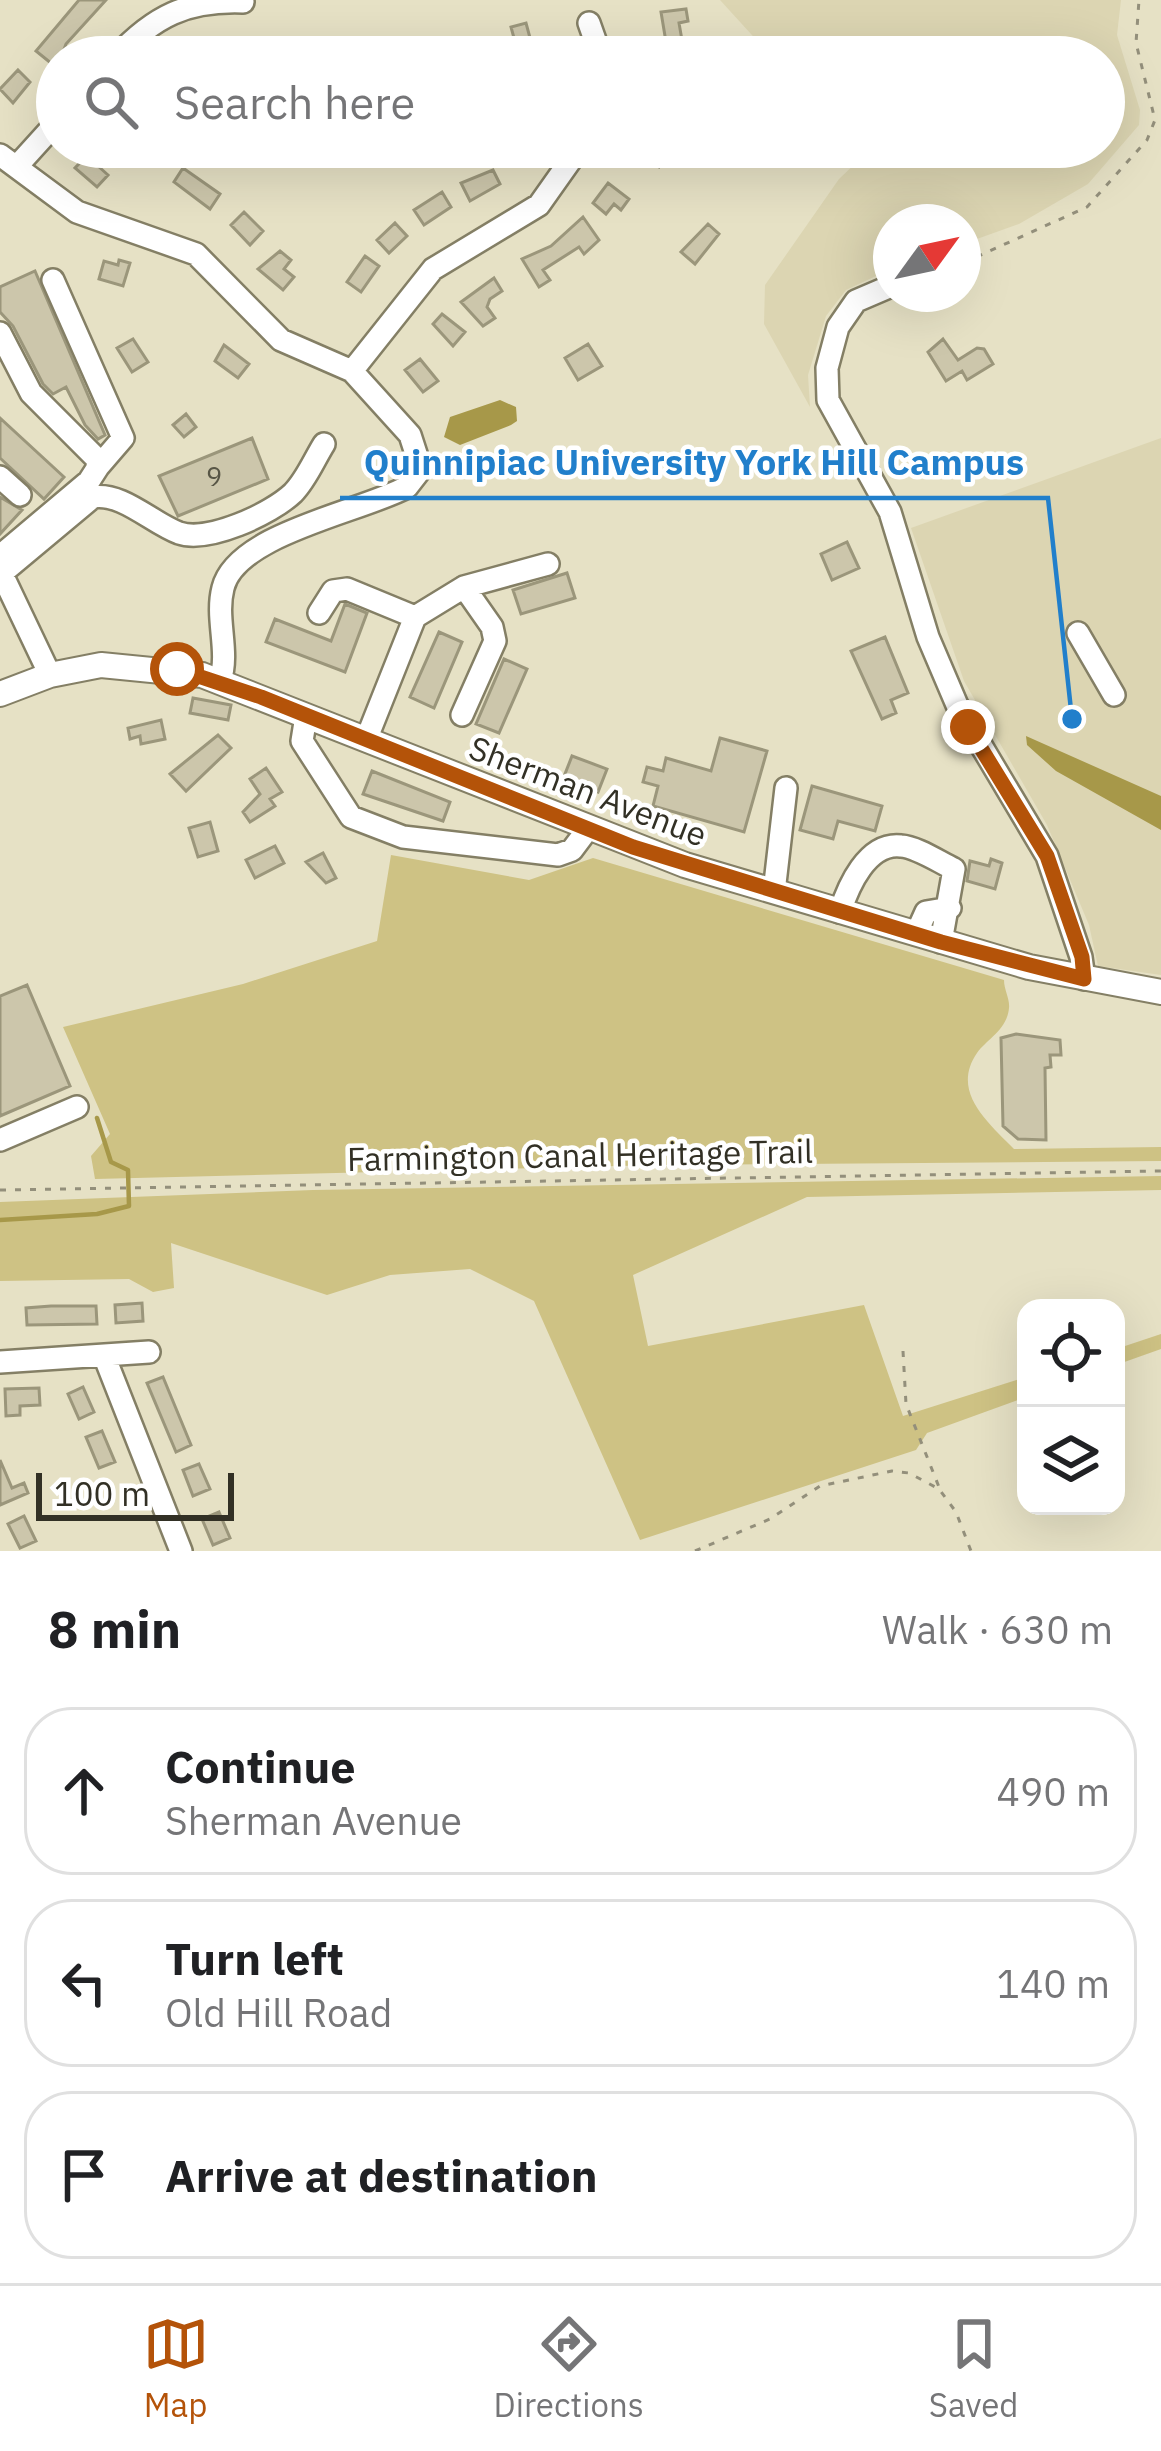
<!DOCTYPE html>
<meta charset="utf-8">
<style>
body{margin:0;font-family:"IBM Plex Sans",sans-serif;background:#f6f6f6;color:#202124}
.controls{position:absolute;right:36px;bottom:36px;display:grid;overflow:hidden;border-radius:24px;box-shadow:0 12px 48px #0002}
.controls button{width:108px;height:108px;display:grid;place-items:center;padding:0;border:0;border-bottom:3px solid #e0e0e0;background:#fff;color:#202124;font:60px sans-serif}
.compass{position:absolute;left:873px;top:204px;width:108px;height:108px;border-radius:50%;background:#fff;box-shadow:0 12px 48px #0002;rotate:57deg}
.scale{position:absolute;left:36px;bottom:30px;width:198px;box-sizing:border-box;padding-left:12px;border:6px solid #323025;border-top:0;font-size:33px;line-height:42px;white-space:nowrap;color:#323025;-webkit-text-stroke:9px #fff;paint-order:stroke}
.stop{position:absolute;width:36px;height:36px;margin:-27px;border:9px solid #b45309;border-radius:50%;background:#fff}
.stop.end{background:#b45309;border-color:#fff;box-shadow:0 3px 12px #0008}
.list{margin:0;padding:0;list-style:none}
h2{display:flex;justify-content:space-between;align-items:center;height:156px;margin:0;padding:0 48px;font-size:51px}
h2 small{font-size:39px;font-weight:400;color:#757577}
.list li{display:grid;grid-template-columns:78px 1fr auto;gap:36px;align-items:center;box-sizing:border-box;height:168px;margin:0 24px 24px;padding:0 24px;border:3px solid #e0e0e0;border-radius:48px}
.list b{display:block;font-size:45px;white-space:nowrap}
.list p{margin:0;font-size:39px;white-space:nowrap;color:#757577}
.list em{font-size:39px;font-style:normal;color:#757577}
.icon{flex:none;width:66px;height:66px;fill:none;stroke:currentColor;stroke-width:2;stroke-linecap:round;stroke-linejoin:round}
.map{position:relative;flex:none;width:1161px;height:1551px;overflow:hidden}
.search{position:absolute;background:#fff;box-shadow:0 12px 48px #0002;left:36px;right:36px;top:36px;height:132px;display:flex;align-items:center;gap:30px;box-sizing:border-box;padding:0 42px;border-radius:66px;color:#757577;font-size:45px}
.sheet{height:732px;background:#fff}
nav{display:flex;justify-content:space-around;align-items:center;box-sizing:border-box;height:168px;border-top:3px solid #e0e0e0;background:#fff;font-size:33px;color:#757577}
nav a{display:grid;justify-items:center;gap:6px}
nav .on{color:#b45309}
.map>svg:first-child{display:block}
</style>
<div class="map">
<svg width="1161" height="1551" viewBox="0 0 1161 1551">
<rect width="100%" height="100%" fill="#e6e1c5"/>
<!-- built -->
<path fill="#dcd5b2" d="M 720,0 L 1121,0 L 1117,35 L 1140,110 L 1139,125 L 1088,184 L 1019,224 L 963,244 L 963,222 L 891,222 L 891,269 L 846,290 L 826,316 L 808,375 L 810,407 L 764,324 L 765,285 L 839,179 L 862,157 L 854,147 L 1104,147 L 1104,57 L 772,57 Z
M 1161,438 L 1161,975 L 1098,966 L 1089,925 L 1047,825 L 964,681 L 911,528 Z"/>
<!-- green -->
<path fill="#cec284" d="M 391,855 L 529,880 L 593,858 L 1004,980 C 1004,990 1010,999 1009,1008 C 1007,1030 987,1039 977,1053 C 950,1092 989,1123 1014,1149 L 1161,1147 L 1161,1161 L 659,1165 L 95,1179 L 91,1156 L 110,1134 L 63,1027 L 243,984 L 377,941 Z
M 1161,1176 L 1161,1190 L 807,1197 L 633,1275 L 648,1346 L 864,1305 L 903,1416 L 1026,1377 L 1026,1397 L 927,1433 L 916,1450 L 640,1540 L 534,1301 L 470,1269 L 390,1275 L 327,1295 L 171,1243 L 174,1288 L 153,1292 L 129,1279 L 0,1281 L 0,1202 L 313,1190 Z
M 1161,1334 L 1161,1349 L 1116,1365 L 1116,1349 Z"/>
<!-- water -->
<path fill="#a79849" d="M 500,400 L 516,407 L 517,421 L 511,425 L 460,445 L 444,437 L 450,417 Z
M 1026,736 L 1161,796 L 1161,830 L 1056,771 L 1027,745 Z"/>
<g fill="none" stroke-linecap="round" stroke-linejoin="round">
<!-- stream -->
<path stroke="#a79849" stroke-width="4.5" d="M 0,1220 L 97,1214 L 129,1206 L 128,1170 L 111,1162 L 97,1118"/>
</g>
<!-- building -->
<path fill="#ccc6ab" stroke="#9b967b" stroke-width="3" d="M 79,0 L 106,0 L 66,44 L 57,68 L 36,51 Z
M 686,9 L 688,21 L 679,23 L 683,46 L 667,48 L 661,12 Z
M 526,23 L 533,49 L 518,53 L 511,27 Z
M 18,70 L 30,82 L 13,103 L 0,89 Z
M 95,147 L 106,157 L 98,166 L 108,175 L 97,187 L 75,168 Z
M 651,147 L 671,147 L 659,167 L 645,158 Z
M 183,168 L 220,194 L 210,209 L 174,182 Z
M 493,170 L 500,184 L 470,201 L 461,183 Z
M 608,183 L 629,199 L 621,210 L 614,204 L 606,214 L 593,203 Z
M 442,192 L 451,207 L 424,225 L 414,210 Z
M 244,212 L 263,231 L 250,245 L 231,225 Z
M 583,217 L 599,240 L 584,254 L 579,247 L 543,270 L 550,280 L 539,287 L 522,259 L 551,246 Z
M 395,223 L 407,236 L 389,253 L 377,240 Z
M 708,224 L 719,234 L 695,264 L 681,252 Z
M 280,251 L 291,260 L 284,269 L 294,277 L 283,290 L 258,269 Z
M 365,256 L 379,266 L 361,292 L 347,282 Z
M 119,260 L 130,263 L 123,286 L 99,279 L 104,261 L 118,265 Z
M 35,271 L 105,435 L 98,439 L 85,425 L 66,387 L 53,394 L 43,384 L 13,326 L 0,312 L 0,287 Z
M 494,278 L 502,291 L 490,299 L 487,307 L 495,318 L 483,326 L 461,302 Z
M 442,314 L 465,332 L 453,346 L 433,324 Z
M 133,339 L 148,362 L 132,372 L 117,348 Z
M 943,339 L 958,360 L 977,348 L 984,349 L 993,364 L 967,380 L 962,371 L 946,381 L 928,352 Z
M 588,344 L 602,366 L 578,380 L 565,358 Z
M 224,345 L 249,364 L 238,378 L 215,361 Z
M 420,359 L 438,381 L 423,392 L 405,370 Z
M 186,414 L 196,427 L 184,437 L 173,425 Z
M 0,418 L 64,477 L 44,499 L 0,458 Z
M 252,438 L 268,479 L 178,516 L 159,476 Z
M 0,497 L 22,510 L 0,534 Z
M 847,542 L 859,568 L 832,580 L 821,554 Z
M 567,573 L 575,598 L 521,614 L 513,590 Z
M 345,604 L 367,613 L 345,672 L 266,642 L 275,619 L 331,641 Z
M 439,632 L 462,642 L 434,708 L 410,697 Z
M 885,637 L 908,693 L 891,700 L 896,713 L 882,719 L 851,651 Z
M 504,659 L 527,669 L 499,733 L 476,724 Z
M 193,698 L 231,705 L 228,720 L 190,713 Z
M 161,720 L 165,739 L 141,744 L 140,736 L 130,739 L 128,728 Z
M 218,735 L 231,748 L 186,791 L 170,774 Z
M 720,738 L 767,751 L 744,832 L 653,806 L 658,786 L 643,782 L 647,767 L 663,771 L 666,758 L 711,771 Z
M 572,756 L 607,769 L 598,792 L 563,779 Z
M 266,768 L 282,792 L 270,799 L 275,806 L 250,822 L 243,812 L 260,794 L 250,779 Z
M 372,771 L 450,802 L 443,821 L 363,794 Z
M 812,786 L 882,806 L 875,831 L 838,821 L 833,839 L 800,830 Z
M 210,822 L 218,851 L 198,857 L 189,828 Z
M 275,846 L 284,863 L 255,878 L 246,860 Z
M 323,853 L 336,878 L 326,883 L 306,862 Z
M 991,859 L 1002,863 L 995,889 L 967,881 L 970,861 L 989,866 Z
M 27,985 L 70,1086 L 0,1116 L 0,996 Z
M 1016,1034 L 1060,1040 L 1061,1055 L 1050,1055 L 1051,1067 L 1045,1068 L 1046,1140 L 1018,1139 L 1003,1126 L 1001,1038 Z
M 142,1303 L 143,1321 L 116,1323 L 115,1305 Z
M 51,1306 L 96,1306 L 97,1324 L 27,1325 L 26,1308 Z
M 163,1377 L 191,1445 L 176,1452 L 147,1383 Z
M 83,1387 L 94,1412 L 79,1419 L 68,1394 Z
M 39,1388 L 40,1405 L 20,1406 L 20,1415 L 6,1416 L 5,1389 Z
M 102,1431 L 115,1462 L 99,1468 L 86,1437 Z
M 0,1460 L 12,1488 L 24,1483 L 28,1493 L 0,1505 Z
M 199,1464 L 210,1489 L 193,1496 L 183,1470 Z
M 219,1512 L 230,1538 L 213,1545 L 202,1519 Z
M 24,1516 L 36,1541 L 20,1548 L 8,1524 Z"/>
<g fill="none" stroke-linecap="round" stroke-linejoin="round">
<defs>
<path id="minor" d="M 589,23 L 601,57
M 116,57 C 154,16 187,0 243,2
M 0,155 L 77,212 L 196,254 L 281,340 L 352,371 L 410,435 L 421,469 L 407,487 C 360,512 236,534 223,588 C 215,619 230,651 220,681
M 18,165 L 57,122
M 53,280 L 123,438 L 98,467
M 891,286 L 856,301 L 838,327 L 827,368 L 828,400 L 890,512 L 928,637 L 957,705 L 1047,856 L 1081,957 L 1084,979
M 0,333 L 31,393 L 96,458 L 98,467 L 89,481 L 0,556
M 352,371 L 433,269 L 539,205 L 580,147
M 0,477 L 20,495
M 0,570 L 50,675
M 2,573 L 93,497 C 122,492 152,523 179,533 C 208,543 271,514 293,493 C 306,480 314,460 324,444
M 319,613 L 333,591 L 347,589 L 415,617
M 1078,633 L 1114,695
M 462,715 L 495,641 L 492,627 L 464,587
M 306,716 L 302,741 L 351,817 L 403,837 L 558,855 L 572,850 L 587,830
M 366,740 L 415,617 L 464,587 L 548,564
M 774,892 L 786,788
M 840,912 C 848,887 867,842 901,846 C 917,847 939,862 954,869 L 941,942
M 916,934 L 926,912 L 950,908
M 0,1140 L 77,1107
M 105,1358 L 181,1551
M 0,1362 L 149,1352"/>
<path id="major" d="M 0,694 L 50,675 L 101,665 L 202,675 L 685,865 L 1029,967 L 1161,992"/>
</defs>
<!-- minor casing -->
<use href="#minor" stroke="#847f65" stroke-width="26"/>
<!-- major casing -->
<use href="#major" stroke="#847f65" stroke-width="28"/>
<!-- path -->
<path stroke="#938f7b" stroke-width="3" stroke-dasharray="6 9" stroke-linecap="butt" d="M 963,263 L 1087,207 L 1147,140 L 1155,120 L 1136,43 L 1139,0
M 0,1190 L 1161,1171
M 903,1351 L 906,1404 L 939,1487
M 695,1551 L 770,1519 L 820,1486 L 892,1471 L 909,1473 L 939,1489 L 956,1512 L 971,1551"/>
<!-- minor -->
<use href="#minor" stroke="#fff" stroke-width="21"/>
<!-- major -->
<use href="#major" stroke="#fff" stroke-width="24"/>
</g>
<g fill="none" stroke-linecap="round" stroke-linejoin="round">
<!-- route -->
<path stroke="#b45309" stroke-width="15" d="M 177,669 L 261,697 L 633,847 L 941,942 L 1084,979 L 1082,957 L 1047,856 L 968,727"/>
</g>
<g text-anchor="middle" stroke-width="9" stroke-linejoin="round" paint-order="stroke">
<!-- number labels -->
<g font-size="27" fill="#585646">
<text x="214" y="486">9</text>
</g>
<!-- street labels -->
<g font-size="33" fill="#323025" stroke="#fff">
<text transform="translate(588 791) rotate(21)" y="12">Sherman Avenue</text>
<text transform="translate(580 1155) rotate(-1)" y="12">Farmington Canal Heritage Trail</text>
</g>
</g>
<!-- callouts -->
<path fill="none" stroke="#217fcb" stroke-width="4.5" d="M1072 719L1048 498H340"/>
<circle fill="#217fcb" stroke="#fff" stroke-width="4.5" cx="1072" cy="719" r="12"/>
<g font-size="36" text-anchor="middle" font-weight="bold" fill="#217fcb" stroke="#fff" stroke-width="9" stroke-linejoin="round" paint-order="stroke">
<text x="694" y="475">Quinnipiac University York Hill Campus</text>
</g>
</svg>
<div class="controls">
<button><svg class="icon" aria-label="locate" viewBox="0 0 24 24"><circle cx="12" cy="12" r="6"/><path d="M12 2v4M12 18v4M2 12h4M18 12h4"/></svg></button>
<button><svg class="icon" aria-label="layers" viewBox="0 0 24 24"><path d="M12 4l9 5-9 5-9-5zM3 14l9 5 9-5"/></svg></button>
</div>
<svg class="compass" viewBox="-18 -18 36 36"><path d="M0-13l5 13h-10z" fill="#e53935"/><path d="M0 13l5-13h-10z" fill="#757577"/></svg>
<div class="scale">100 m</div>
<div class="stop" style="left:177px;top:669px"></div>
<div class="stop end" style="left:968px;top:727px"></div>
<div class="search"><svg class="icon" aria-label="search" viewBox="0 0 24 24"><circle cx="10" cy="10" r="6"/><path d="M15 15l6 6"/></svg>Search here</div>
</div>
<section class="sheet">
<h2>8 min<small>Walk · 630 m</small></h2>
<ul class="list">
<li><svg class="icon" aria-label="ahead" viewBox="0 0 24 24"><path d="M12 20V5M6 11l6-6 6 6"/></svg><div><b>Continue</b><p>Sherman Avenue</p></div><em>490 m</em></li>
<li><svg class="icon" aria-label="left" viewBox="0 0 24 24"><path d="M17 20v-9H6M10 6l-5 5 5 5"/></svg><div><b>Turn left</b><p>Old Hill Road</p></div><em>140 m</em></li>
<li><svg class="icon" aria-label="arrive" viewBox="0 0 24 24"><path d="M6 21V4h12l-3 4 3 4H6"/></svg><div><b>Arrive at destination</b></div></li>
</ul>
</section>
<nav>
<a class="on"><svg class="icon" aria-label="map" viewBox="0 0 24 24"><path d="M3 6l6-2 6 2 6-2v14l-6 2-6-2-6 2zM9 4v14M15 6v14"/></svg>Map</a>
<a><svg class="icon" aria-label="directions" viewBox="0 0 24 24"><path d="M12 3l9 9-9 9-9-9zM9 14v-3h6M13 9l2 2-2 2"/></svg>Directions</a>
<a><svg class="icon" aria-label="saved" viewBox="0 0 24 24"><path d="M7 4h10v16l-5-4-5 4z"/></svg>Saved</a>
</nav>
